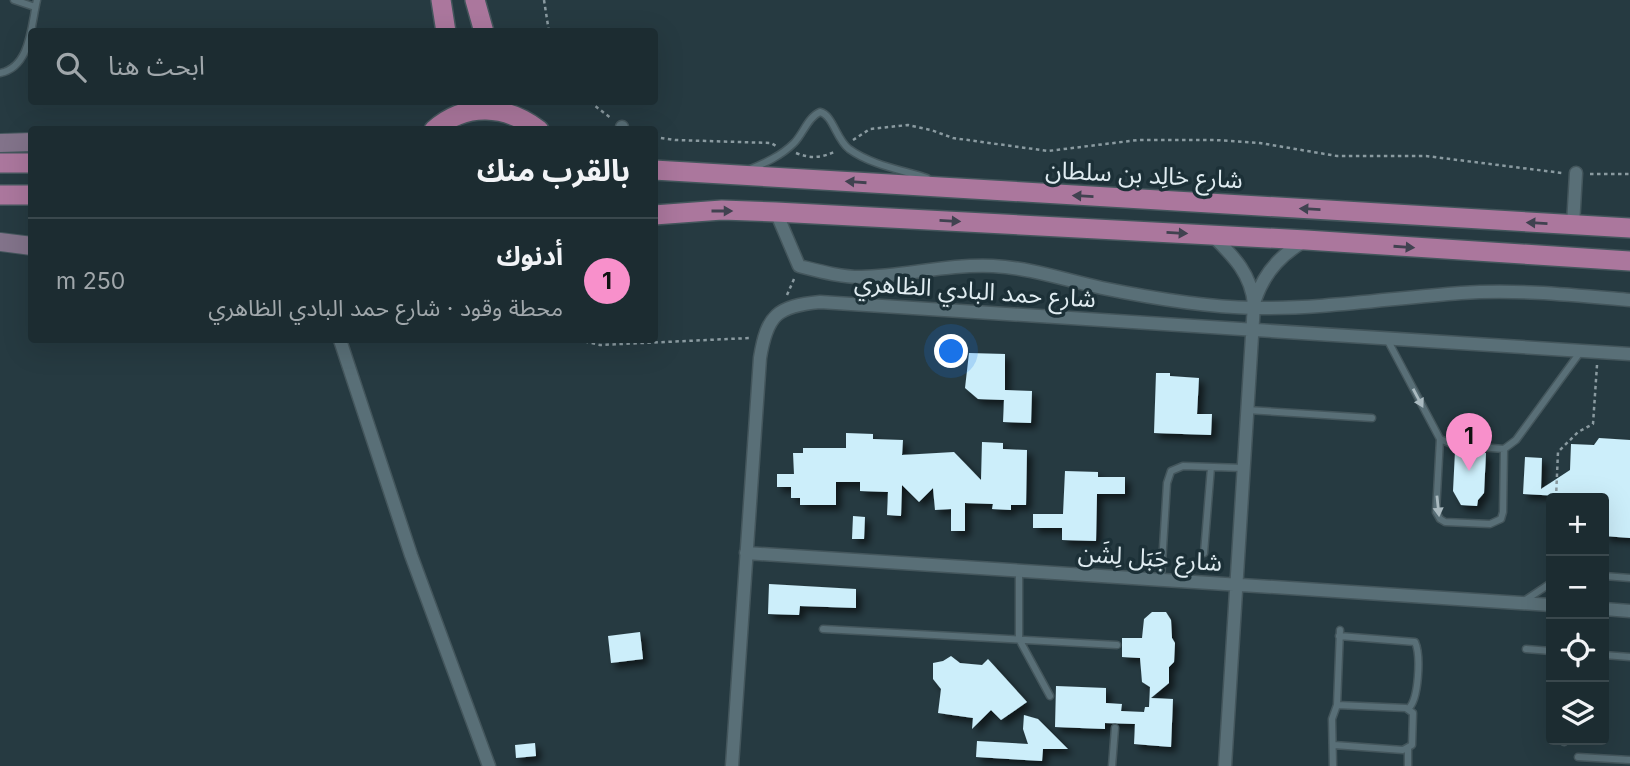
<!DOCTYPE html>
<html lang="ar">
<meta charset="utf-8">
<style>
body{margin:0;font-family:Inter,"Noto Sans Arabic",sans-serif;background:#29383d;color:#f1f3f6;direction:rtl}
.controls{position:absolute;right:21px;bottom:21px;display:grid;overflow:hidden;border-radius:7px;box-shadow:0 7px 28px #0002}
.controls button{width:63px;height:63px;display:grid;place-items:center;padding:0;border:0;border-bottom:2px solid #3a484d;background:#1c2c31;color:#f1f3f6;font:35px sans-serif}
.you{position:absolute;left:952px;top:352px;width:24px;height:24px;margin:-18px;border:5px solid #fff;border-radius:50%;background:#1a73e8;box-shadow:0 0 0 10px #1a73e833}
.badge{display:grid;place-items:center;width:46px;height:46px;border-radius:50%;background:#f890cb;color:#111;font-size:23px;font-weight:700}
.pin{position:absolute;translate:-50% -58px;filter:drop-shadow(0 2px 4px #0008)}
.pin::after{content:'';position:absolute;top:37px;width:24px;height:21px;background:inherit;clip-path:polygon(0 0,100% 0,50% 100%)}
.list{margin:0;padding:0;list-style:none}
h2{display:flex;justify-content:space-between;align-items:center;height:91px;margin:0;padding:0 28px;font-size:30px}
h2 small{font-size:23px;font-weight:400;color:#a0a7ab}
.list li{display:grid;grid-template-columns:46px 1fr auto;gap:21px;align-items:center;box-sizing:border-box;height:126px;padding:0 28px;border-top:2px solid #3a484d}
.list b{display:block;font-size:26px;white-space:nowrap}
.list p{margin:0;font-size:23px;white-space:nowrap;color:#a0a7ab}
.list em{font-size:23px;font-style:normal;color:#a0a7ab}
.icon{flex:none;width:38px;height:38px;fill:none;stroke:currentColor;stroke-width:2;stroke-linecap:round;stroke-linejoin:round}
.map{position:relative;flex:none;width:1630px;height:766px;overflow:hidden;direction:ltr}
.search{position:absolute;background:#1c2c31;box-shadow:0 7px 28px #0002;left:28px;top:28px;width:630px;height:77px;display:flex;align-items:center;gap:18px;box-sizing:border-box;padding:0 24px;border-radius:7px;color:#a0a7ab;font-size:26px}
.panel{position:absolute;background:#1c2c31;box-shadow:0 7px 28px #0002;left:28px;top:126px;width:630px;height:217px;border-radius:7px;direction:rtl}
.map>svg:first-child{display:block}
</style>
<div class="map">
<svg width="1630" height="766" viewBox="0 0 1630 766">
<defs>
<filter id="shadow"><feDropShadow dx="5" dy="5" stdDeviation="3.5" flood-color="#0009"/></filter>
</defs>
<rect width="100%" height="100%" fill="#263a41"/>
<!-- building -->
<path fill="#cceefa" filter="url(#shadow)" d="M 969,353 L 1005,354 L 1005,390 L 1032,391 L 1031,423 L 1003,422 L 1004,400 L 978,399 L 965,388 Z
M 1156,373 L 1170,373 L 1170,376 L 1199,378 L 1197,414 L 1212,414 L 1211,435 L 1154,433 Z
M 846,433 L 873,434 L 873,439 L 903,440 L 902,455 L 954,452 L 981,480 L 982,442 L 1003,443 L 1003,449 L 1027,450 L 1026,505 L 1011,505 L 1011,510 L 992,509 L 993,504 L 965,503 L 965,531 L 951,531 L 951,509 L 935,510 L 933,488 L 919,502 L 902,485 L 901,516 L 887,515 L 888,492 L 860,491 L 860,482 L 836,482 L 836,505 L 800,505 L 800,498 L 791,498 L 791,487 L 777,487 L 777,474 L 794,474 L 793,453 L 803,453 L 803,448 L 846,448 Z
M 1599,438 L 1630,440 L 1630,538 L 1604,536 L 1604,498 L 1560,498 L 1560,496 L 1523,494 L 1525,457 L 1542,458 L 1541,489 L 1570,470 L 1571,444 L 1594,445 Z
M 1455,451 L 1486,453 L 1484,493 L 1478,500 L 1477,506 L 1461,505 L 1453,491 Z
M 1065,471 L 1098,472 L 1098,477 L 1125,477 L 1125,494 L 1097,494 L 1096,541 L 1062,540 L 1062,528 L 1033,528 L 1033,514 L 1063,514 Z
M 853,516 L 865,517 L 864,539 L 852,539 Z
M 769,584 L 856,589 L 856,608 L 800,606 L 799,615 L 768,614 Z
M 1152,612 L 1166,612 L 1171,620 L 1172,638 L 1175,643 L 1174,662 L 1169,667 L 1169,683 L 1151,698 L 1173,699 L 1171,747 L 1134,744 L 1135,724 L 1105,723 L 1105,729 L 1055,727 L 1056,686 L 1106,688 L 1106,703 L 1122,704 L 1121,711 L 1144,712 L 1145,707 L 1149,707 L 1150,687 L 1142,682 L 1140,658 L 1122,657 L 1122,638 L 1142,638 L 1144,619 Z
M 640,632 L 643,659 L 611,663 L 608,636 Z
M 951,656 L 960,663 L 982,665 L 988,659 L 1027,702 L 1001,720 L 991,710 L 972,729 L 973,718 L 938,713 L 941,689 L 933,679 L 933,663 L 943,661 Z
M 1024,715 L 1038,719 L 1068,749 L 1043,749 L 1042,761 L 976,757 L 977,741 L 1028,744 L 1023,729 Z
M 535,743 L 536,756 L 516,758 L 515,745 Z"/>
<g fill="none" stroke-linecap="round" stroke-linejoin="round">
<defs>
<path id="lane" d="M 14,0 L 35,7
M 0,73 C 31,67 31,25 37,0
M 748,170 C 765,163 781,156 794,143 C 803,134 808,117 820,112 C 833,115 836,139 849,149 C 871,165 902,170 927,178
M 1387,339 L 1440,439 L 1454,445 L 1504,449 L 1516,440 L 1581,351
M 1247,410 L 1372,418
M 1440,439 L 1436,512 L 1440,519 L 1445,522 L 1490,524 L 1501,519 L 1503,512 L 1504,449
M 1204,553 L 1211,467
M 1019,571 L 1019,639 L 1050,696
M 1604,576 L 1630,578
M 1161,580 L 1167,483 L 1171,471 L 1183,466 L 1244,468
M 1524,601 L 1551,583
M 823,629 L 1117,645
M 1339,636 L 1415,642 C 1421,655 1419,700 1408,709
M 1526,649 L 1551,651
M 1604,655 L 1630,657
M 1564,742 L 1565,740
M 1334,745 L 1403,750 L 1412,745 L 1413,713 L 1406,708 L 1337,705
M 1578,757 L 1630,760
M 1112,766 L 1115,728
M 1333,766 L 1332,719 L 1337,705 L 1340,630
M 1408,766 L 1408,748"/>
<path id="street" d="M 622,130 L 622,127
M 776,212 L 799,266 C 819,271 840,277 861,277 C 906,276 947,264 993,266 C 1031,268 1065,280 1102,288 C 1151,298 1204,307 1254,308 C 1323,309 1392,298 1461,293 C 1517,289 1573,295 1630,300
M 1573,225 L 1576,173
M 1212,235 C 1233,256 1251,273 1254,304 L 1225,766
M 1255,300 C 1264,273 1281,254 1305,241
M 340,340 L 411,555 L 489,766
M 746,553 L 1551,605
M 1604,609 L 1630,611
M 732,766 L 760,358 C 767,315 777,306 820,302 L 1630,354"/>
<path id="secondary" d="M 0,143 L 32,142
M 0,242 L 32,246"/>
<path id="primary" d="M 441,0 L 446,32
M 475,0 L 484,32
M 434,130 C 466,102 506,105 539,130
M 0,163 L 32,163
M 654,170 L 1630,228
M 0,195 L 32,195
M 654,215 L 722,210 L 776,212 L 1306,240 L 1630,261"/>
</defs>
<!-- lane casing -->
<use href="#lane" stroke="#44565c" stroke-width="9"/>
<!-- street casing -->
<use href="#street" stroke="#44565c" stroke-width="15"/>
<!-- secondary casing -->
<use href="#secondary" stroke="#44565c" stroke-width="20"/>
<!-- primary casing -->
<use href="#primary" stroke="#44565c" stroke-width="22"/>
<!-- path -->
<path stroke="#8a9aa0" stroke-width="2.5" stroke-dasharray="3.5 3.5" stroke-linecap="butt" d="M 544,0 L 549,32
M 590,102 L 612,119
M 654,137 L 675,140 L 771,143 L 776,146
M 853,140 L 870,129 L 908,125 L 931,130 L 953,138 L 1048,151 L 1138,140 L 1215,140 L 1260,143 L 1337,156 L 1426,156 L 1562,173
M 796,153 C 811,159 822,158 836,151
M 1590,174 L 1630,174
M 787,295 L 794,279
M 578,340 L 600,345 L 750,338
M 1556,498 L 1558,452 L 1578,432 L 1593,424 L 1597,365"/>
<!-- lane -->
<use href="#lane" stroke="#596f77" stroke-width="6"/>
<!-- street -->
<use href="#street" stroke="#596f77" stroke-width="12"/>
<!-- secondary -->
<use href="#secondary" stroke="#82738a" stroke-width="18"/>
<!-- primary -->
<use href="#primary" stroke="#ab779d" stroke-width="19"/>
</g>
<!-- one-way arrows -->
<defs><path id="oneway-solid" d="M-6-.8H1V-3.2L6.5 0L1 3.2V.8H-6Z" transform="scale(1.75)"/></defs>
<g fill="#404250">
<use href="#oneway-solid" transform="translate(856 182) rotate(-176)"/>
<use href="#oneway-solid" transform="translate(1083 196) rotate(-177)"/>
<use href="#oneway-solid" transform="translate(1310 209) rotate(-177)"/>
<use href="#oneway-solid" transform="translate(722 211)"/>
<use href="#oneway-solid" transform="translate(950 221) rotate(3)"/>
<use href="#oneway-solid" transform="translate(1537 223) rotate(-177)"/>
<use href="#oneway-solid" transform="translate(1177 233) rotate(3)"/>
<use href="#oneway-solid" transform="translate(1404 247) rotate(4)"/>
</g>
<g fill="#aabac0">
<use href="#oneway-solid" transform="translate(1418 398) rotate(62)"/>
<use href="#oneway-solid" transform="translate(1438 506) rotate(84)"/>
</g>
<g text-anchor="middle" stroke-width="7" stroke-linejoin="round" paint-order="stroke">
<!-- street labels -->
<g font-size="24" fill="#e0ecf1" stroke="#1c3037">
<text transform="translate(1144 175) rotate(3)" y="8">شارع خالِد بن سلطان</text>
<text transform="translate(975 291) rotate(4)" y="8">شارع حمد البادي الظاهري</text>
<text transform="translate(1150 558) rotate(4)" y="8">شارع جَبَل لِشَن</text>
</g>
</g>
</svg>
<div class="controls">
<button>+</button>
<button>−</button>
<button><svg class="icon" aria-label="locate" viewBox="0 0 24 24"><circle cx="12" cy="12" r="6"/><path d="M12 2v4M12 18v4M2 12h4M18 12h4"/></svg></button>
<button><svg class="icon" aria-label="layers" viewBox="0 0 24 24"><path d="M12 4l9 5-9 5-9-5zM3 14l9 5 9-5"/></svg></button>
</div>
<div class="you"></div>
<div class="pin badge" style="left:1469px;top:471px">1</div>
<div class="search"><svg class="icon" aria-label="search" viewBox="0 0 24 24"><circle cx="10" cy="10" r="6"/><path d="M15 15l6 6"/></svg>ابحث هنا</div>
<section class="panel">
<h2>بالقرب منك<small></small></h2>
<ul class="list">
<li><span class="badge">1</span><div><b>أدنوك</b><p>محطة وقود · شارع حمد البادي الظاهري</p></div><em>250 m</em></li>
</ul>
</section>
</div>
